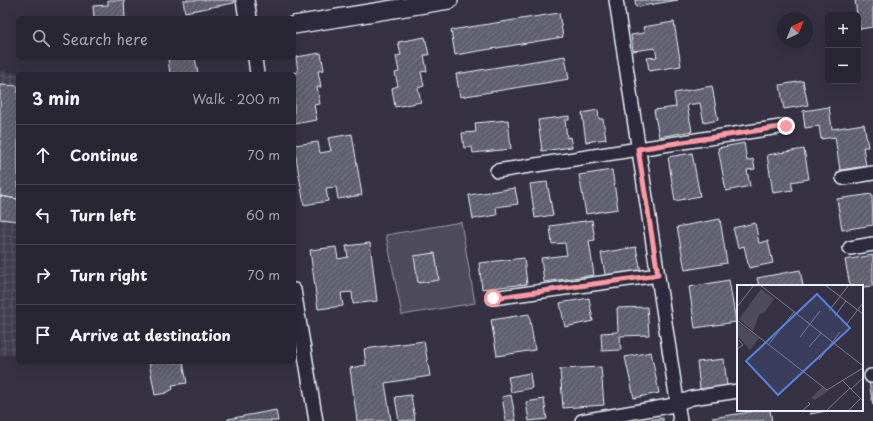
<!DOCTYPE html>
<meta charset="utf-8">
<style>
body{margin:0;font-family:"Playpen Sans",sans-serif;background:#302e3b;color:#f1f3f6}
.controls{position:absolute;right:12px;top:12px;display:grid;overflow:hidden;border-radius:6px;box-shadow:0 4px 16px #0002}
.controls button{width:36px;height:36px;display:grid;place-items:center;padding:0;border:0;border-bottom:1px solid #44434e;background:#282633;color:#f1f3f6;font:20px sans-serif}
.compass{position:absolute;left:777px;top:12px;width:36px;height:36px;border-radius:50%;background:#282633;box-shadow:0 4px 16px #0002;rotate:43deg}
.stop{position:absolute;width:12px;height:12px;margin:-9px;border:3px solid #ff9aa2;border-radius:50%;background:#fff}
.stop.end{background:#ff9aa2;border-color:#fff;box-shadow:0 1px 4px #0008}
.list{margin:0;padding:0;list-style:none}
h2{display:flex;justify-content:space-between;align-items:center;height:52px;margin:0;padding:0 16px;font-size:17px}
h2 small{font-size:13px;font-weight:400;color:#a5a5ac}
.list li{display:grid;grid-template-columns:26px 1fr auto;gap:12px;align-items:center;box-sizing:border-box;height:60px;padding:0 16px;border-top:1px solid #44434e}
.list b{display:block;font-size:15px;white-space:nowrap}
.list em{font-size:13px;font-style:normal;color:#a5a5ac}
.icon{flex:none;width:22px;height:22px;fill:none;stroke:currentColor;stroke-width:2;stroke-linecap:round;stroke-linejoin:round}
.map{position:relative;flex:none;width:873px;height:421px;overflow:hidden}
.search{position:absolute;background:#282633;box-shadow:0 4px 16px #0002;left:16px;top:16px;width:280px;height:44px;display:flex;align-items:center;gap:10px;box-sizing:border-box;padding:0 14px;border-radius:6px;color:#a5a5ac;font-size:15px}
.panel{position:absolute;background:#282633;box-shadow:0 4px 16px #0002;left:16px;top:72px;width:280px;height:292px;border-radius:6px}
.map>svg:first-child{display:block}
</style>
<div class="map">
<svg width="873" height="421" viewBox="0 0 873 421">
<defs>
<pattern id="industrial-grid" width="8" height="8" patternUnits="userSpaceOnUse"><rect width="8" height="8" fill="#433f51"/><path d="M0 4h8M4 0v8" fill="none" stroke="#5e5b6b"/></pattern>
<pattern id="building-hatch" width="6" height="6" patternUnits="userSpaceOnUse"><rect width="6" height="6" fill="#605e6e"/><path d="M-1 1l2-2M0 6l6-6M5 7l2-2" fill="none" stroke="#777683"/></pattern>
</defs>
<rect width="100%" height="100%" fill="#363244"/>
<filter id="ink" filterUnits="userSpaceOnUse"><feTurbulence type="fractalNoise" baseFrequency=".025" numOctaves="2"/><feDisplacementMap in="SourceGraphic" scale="8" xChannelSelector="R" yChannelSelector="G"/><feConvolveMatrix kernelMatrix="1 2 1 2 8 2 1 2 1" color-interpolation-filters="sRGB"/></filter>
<g filter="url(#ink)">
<!-- industrial -->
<path fill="url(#industrial-grid)" d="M 0,71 L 23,74 L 18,74 L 18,350 L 17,355 L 0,355 Z"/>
<!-- pitch -->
<path fill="#4d4b5c" stroke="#9a9eaa" d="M 461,222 L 475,303 L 402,315 L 386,235 Z"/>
<!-- building -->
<path fill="url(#building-hatch)" stroke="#e8f1f8" d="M 108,0 L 124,0 L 125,18 L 94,18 L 93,6 L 108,5 Z
M 183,0 L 234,0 L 234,3 L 185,12 Z
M 635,0 L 678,0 L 636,7 Z
M 855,0 L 873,0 L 873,27 L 860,29 L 858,15 L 857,15 Z
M 559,13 L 563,37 L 455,55 L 451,30 Z
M 674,22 L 681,66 L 649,71 L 647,58 L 657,57 L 655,48 L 633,51 L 631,35 L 644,33 L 643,27 Z
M 425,37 L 429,55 L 424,55 L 427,71 L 421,72 L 424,86 L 418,88 L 421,102 L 395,107 L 392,88 L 398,86 L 395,73 L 399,72 L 396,56 L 401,55 L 398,42 Z
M 321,53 L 324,70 L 318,71 L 321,87 L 317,87 L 320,104 L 314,105 L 317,120 L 294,124 L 294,88 L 295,88 L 294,74 L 293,74 L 292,73 L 298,72 L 296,57 Z
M 565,56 L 569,79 L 460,97 L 456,74 Z
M 168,58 L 195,58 L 198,74 L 170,74 Z
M 803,81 L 808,105 L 784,109 L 780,85 Z
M 0,85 L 18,86 L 18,199 L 0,196 Z
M 712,86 L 718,120 L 704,123 L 700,103 L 687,105 L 692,131 L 659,137 L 654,110 L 676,107 L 674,93 Z
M 829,107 L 832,129 L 864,124 L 868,147 L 863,147 L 866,166 L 840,170 L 835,137 L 821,139 L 819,126 L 805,128 L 803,111 Z
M 598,110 L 599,119 L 603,119 L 606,139 L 586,142 L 582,113 Z
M 569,116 L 569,120 L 565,120 L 567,138 L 570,137 L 572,147 L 542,151 L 538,120 Z
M 508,120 L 511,149 L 473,153 L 472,147 L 464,148 L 462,133 L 476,132 L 475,123 Z
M 352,134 L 362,195 L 338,199 L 336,187 L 326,188 L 328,201 L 304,205 L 294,145 L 318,142 L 320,153 L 331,151 L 328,138 Z
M 744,143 L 747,161 L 753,159 L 755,169 L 747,170 L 750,186 L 726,191 L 718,148 Z
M 804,149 L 809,179 L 791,182 L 793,190 L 773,193 L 767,155 Z
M 692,153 L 700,196 L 675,201 L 668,157 Z
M 612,170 L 618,209 L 586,214 L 579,175 Z
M 547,182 L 553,215 L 535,218 L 530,184 Z
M 515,188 L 518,204 L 496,207 L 497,215 L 473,219 L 469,195 Z
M 872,194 L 873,225 L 842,230 L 837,199 Z
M 0,196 L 18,199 L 18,221 L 0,219 Z
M 720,219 L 727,263 L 685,270 L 677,227 Z
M 592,220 L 595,240 L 589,241 L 594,275 L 544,282 L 541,258 L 567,255 L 565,243 L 552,244 L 550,226 Z
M 755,223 L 759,243 L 768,241 L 773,263 L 749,268 L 744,246 L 738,248 L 733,228 Z
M 370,243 L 377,301 L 353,304 L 352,292 L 341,293 L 343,306 L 318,309 L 310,250 L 336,247 L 338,259 L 348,257 L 346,246 Z
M 636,247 L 641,272 L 606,279 L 601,253 Z
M 435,253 L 439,280 L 418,283 L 414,256 Z
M 873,255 L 873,286 L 862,287 L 862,286 L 850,286 L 845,260 Z
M 524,258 L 527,284 L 482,289 L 479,263 Z
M 800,270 L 803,286 L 759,286 L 757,278 Z
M 729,280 L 736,322 L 695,328 L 689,287 Z
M 589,298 L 593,321 L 565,327 L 560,303 Z
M 647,307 L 649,335 L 620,336 L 621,350 L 602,351 L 601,333 L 618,332 L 617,308 Z
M 529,314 L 535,350 L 497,356 L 491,320 Z
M 424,341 L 430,376 L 385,383 L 391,421 L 357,421 L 350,368 L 366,365 L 364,349 Z
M 651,352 L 659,393 L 634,398 L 625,357 Z
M 724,359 L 727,386 L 700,389 L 697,362 Z
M 149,362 L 183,362 L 187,383 L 172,385 L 173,389 L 166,393 L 155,395 Z
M 601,367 L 604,405 L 563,408 L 560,369 Z
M 530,373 L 532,388 L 511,392 L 508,377 Z
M 869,382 L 873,382 L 873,405 Z
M 411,395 L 415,420 L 399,421 L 395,397 Z
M 511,395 L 516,421 L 506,421 L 502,397 Z
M 544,399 L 547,419 L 529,421 L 526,402 Z
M 276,410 L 278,421 L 228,421 L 228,419 Z
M 762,410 L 770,410 L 772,421 L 713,421 L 712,418 Z
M 809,410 L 830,410 L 810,414 Z
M 663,418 L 663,421 L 638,421 Z"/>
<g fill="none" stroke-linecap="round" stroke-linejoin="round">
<defs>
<path id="minor" d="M 616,0 L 680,421
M 255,58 L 257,74
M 497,171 L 786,126
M 843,178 L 873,173
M 850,248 L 873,244
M 294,290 L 316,421
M 493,298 L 658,275
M 871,376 L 873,376
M 582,421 L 669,406 L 692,398 L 738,391"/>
<path id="tertiary" d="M 245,0 L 248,18
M 294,25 L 449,0"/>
</defs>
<!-- minor casing -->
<use href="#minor" stroke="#e8f1f8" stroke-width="16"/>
<!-- tertiary casing -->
<use href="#tertiary" stroke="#e8f1f8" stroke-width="20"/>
<!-- minor -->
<use href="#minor" stroke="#2f2a3d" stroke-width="13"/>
<!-- tertiary -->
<use href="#tertiary" stroke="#2f2a3d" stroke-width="17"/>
</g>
</g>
<g fill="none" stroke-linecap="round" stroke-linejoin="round" filter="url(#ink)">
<!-- route -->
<path stroke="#ff9aa2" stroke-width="5" d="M 493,298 L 658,275 L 638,149 L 786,126"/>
</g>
<!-- overview -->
<g transform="translate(737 285)">
<rect width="126" height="126" fill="#363244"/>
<path d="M 24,4 L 37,14 L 28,27 L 22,30 L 16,46 L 2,34 ZM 0,37 L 22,53 L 13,65 L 0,50 ZM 85,102 L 91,106 L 78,115 L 74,113 Z" fill="#4d4b5c"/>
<path fill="none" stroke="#7d7e8c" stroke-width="1" d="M 23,0 L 126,81M 88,0 L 126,29M 0,22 L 17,0M 92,26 L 111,1M 98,31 L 109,16M 0,35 L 90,105 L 126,83M 109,40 L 126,18M 63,52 L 83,26M 32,59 L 57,27M 72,62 L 84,48M 0,64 L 6,60 L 2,55M 82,75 L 103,47M 106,96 L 126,116M 114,104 L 126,93M 65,126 L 73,119 L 71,117M 89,126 L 113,103M 111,126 L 123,114"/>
<path fill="#5a7fe2" fill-opacity="0.15" stroke="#5a7fe2" stroke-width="2" d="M 80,9 L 113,43 L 41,110 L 9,76 Z"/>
<rect width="126" height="126" fill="none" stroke="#e8f1f8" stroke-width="2"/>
</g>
</svg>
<div class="controls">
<button>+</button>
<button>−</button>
</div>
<svg class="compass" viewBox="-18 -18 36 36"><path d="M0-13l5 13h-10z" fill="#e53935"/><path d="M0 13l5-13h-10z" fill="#a5a5ac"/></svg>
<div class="stop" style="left:493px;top:298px"></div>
<div class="stop end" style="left:786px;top:126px"></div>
<div class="search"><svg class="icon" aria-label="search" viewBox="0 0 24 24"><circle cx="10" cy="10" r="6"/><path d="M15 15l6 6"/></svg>Search here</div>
<section class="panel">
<h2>3 min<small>Walk · 200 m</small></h2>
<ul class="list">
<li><svg class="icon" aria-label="ahead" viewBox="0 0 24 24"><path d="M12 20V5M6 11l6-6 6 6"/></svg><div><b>Continue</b></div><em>70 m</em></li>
<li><svg class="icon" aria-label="left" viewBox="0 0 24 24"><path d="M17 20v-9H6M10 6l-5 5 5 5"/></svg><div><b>Turn left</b></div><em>60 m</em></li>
<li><svg class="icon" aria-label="right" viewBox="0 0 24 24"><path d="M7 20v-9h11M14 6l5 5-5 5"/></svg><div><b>Turn right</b></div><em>70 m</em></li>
<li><svg class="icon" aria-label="arrive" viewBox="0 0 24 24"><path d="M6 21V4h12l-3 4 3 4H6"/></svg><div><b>Arrive at destination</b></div></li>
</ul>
</section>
</div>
